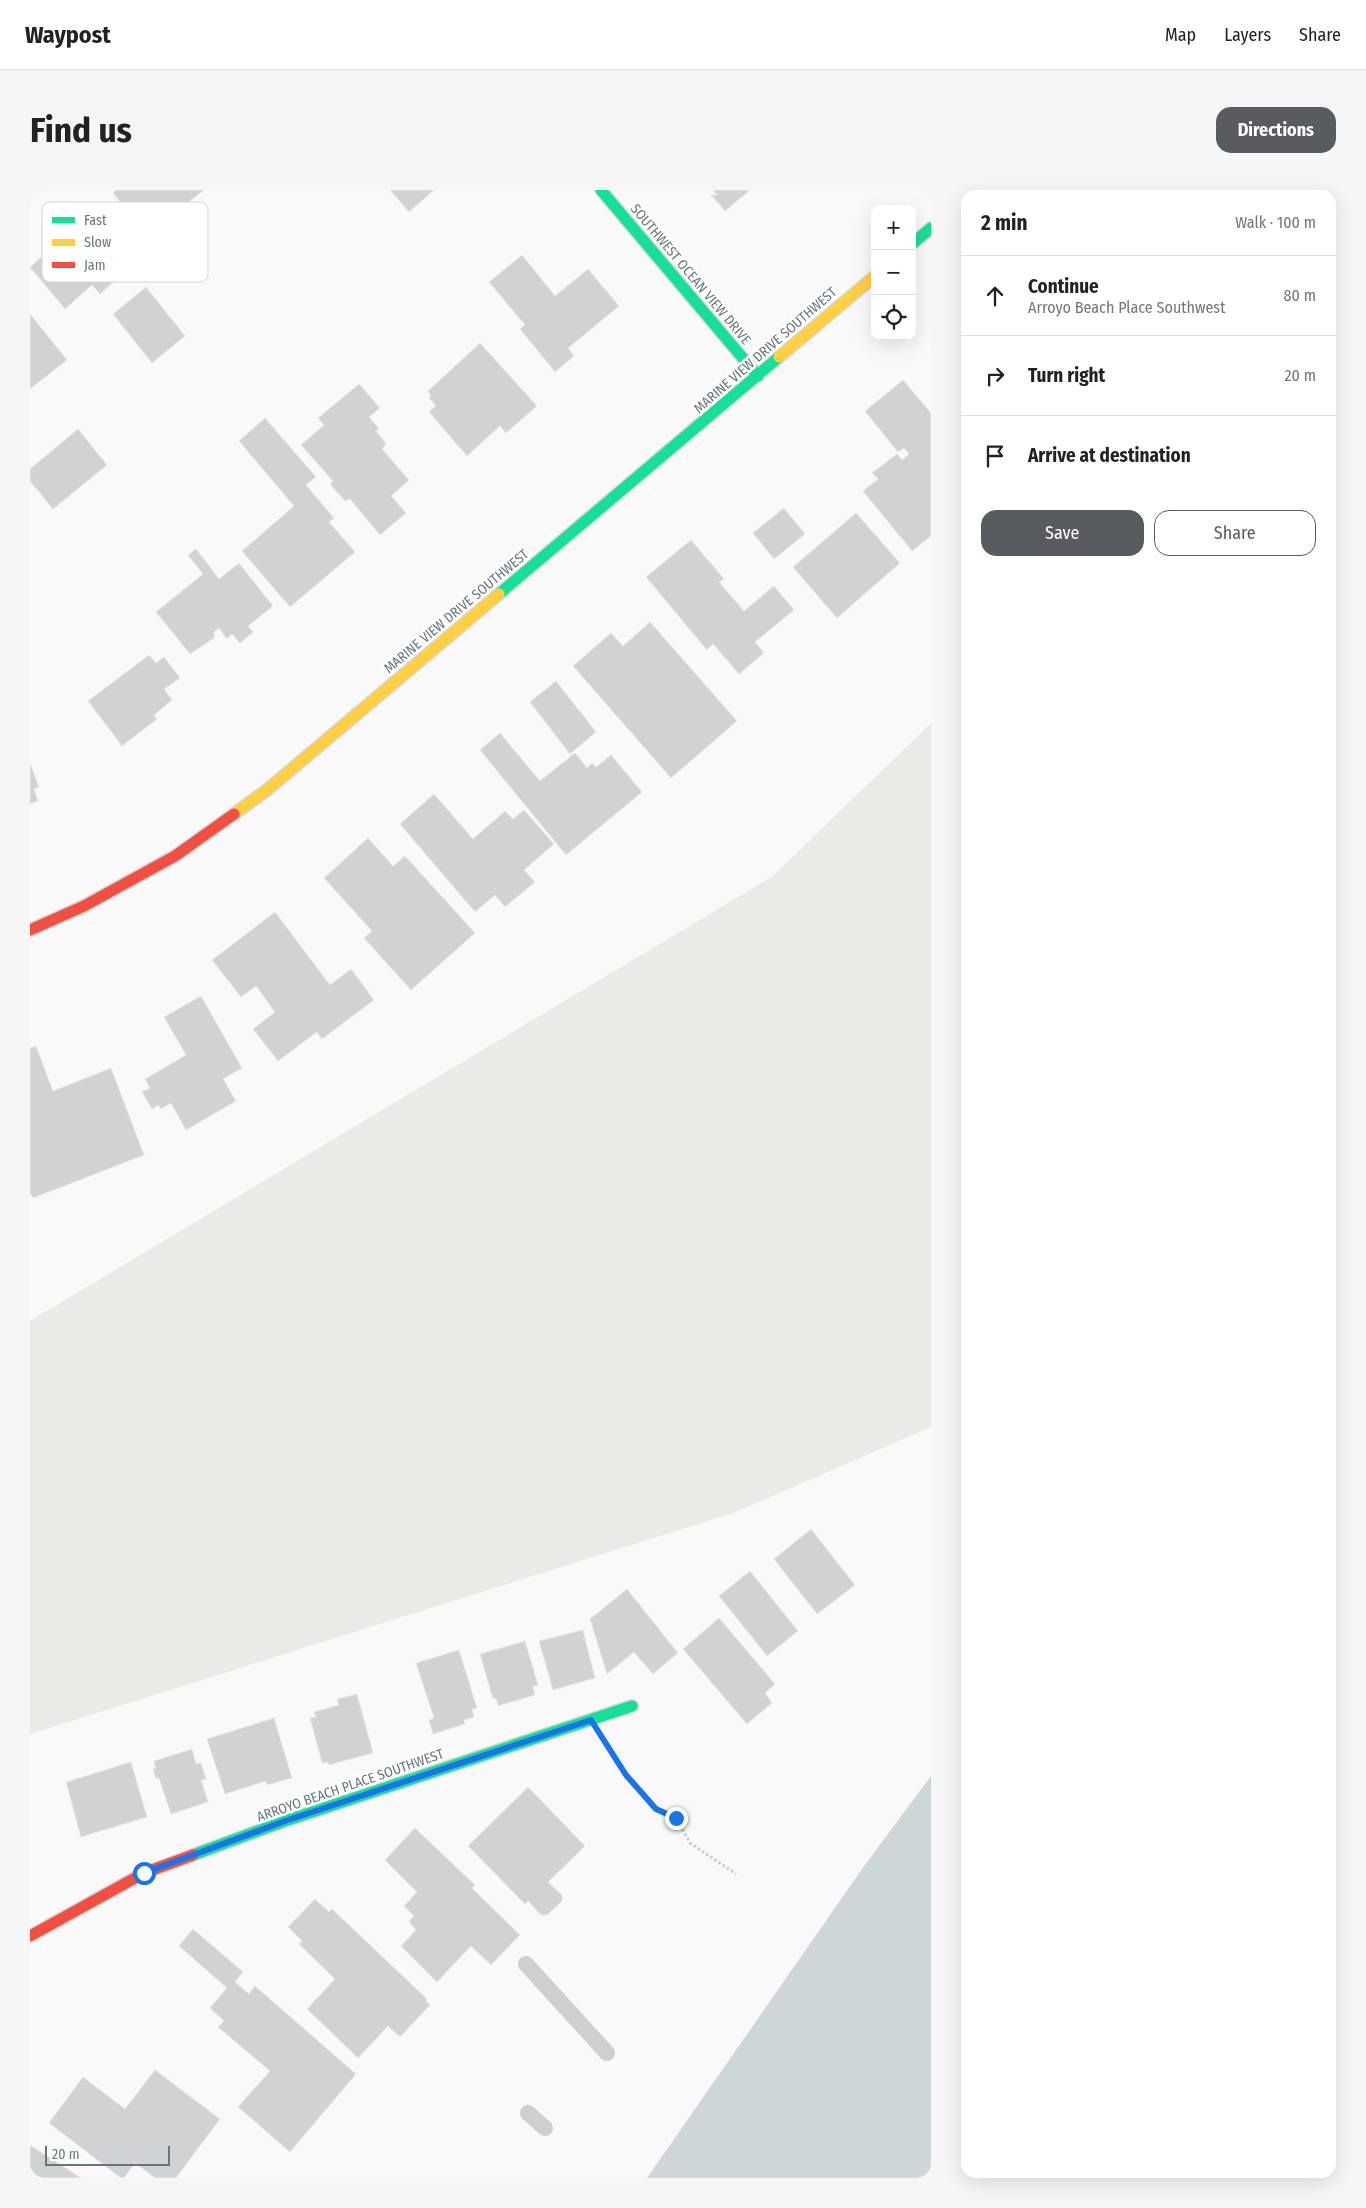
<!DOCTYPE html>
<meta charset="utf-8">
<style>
body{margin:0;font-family:"Fira Sans Condensed",sans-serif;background:#f6f6f6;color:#222}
.controls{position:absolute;right:15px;top:15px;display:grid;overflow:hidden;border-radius:10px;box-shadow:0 5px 20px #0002}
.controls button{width:45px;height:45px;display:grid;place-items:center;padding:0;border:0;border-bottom:1px solid #e0e0e0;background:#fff;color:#222;font:25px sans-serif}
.scale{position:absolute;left:15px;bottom:12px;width:125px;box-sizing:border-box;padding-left:5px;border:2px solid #657683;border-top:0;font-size:14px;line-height:18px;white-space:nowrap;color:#657683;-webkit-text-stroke:4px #fff;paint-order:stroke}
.stop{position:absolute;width:15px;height:15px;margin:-11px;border:4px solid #1a73e8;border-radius:50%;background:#fff}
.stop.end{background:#1a73e8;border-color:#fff;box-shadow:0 1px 5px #0008}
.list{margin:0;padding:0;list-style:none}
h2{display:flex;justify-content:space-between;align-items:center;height:65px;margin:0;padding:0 20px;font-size:21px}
h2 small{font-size:16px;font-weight:400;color:#767676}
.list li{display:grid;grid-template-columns:32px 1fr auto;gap:15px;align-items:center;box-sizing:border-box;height:80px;padding:0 20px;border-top:1px solid #e0e0e0}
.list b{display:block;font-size:19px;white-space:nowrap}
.list p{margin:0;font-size:16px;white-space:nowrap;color:#767676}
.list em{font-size:16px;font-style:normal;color:#767676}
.actions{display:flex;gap:10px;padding:15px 20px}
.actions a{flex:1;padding:11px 0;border:1px solid #585c60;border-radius:15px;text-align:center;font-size:18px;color:#585c60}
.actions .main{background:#585c60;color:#fff}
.icon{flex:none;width:28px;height:28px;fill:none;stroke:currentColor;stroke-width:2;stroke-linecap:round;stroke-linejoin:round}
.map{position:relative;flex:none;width:901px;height:1988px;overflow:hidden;border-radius:15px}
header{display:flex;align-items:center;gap:30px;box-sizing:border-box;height:70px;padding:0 25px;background:#fff;border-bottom:1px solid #e0e0e0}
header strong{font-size:24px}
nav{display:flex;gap:28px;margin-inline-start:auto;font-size:18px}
.intro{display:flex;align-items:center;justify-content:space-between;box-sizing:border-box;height:120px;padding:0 30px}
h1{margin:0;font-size:35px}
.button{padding:12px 22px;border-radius:15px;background:#585c60;color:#fff;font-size:18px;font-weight:700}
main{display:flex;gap:30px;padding:0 30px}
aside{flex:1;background:#fff;border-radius:15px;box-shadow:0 5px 20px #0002}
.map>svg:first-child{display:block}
</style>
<header>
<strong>Waypost</strong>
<nav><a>Map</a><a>Layers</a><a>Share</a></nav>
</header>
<div class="intro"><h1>Find us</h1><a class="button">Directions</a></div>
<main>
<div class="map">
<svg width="901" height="1988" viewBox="0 0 901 1988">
<rect width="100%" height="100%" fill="#f9f9f9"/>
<!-- green -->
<path fill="#e8ebe6" d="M 901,533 L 901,1237 L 703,1323 L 0,1544 L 0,1131 L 743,686 Z"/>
<!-- water -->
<path fill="#ced6d9" d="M 901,1586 L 901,1988 L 617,1988 L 832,1679 Z"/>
<!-- building -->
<path fill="#d0d2d3" stroke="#e8e8e8" d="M 86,0 L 174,0 L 156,14 L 167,27 L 146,44 L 135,30 L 116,45 L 83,3 Z
M 360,0 L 404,0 L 379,22 Z
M 683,0 L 720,0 L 695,21 L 681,5 L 687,5 Z
M 65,21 L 107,71 L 70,104 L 62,95 L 35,119 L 0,77 Z
M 492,65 L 525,106 L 558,79 L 589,116 L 538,158 L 544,166 L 525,182 L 490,139 L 495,135 L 459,92 Z
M 116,97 L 155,146 L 122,173 L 83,124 Z
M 0,124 L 37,170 L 0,199 Z
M 450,153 L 507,216 L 476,243 L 470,236 L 437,266 L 399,222 L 406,216 L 399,208 L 401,206 L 398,201 Z
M 873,190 L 901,223 L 901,346 L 882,361 L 833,301 L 848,289 L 842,283 L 867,264 L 872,270 L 879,264 L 874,258 L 868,262 L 835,221 Z
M 329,194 L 350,218 L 339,227 L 349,239 L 346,241 L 356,253 L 352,259 L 379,290 L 361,306 L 376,323 L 350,345 L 320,309 L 315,311 L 300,294 L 303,291 L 271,255 L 294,235 L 288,228 Z
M 235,228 L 286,287 L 276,295 L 304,328 L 299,332 L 325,362 L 260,417 L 212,361 L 264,316 L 209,251 Z
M 48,239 L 77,275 L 23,319 L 0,291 L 0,279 Z
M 754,318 L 775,344 L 744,369 L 723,343 Z
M 826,323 L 870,373 L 807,428 L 763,377 Z
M 661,350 L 694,389 L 689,392 L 714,421 L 744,396 L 764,420 L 725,452 L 734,463 L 709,484 L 683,454 L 677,460 L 616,387 Z
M 166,359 L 189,389 L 209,373 L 243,416 L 218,436 L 223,442 L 210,453 L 202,444 L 197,449 L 189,438 L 184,442 L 184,448 L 160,464 L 126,422 L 173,384 L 158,365 Z
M 620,432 L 707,531 L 641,588 L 543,476 L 581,443 L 593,456 Z
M 119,465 L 126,473 L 134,467 L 150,488 L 134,499 L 142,510 L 124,525 L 127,529 L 92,556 L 58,511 Z
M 526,491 L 566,542 L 540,564 L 500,512 Z
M 470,543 L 510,591 L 545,563 L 557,578 L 562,573 L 566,577 L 581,565 L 612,602 L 536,665 L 450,560 Z
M 0,573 L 9,597 L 4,599 L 8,611 L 0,614 Z
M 404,604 L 443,649 L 475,621 L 483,629 L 494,620 L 524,654 L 494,680 L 505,692 L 475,717 L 465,705 L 445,722 L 370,634 Z
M 338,648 L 363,676 L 375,666 L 445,743 L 381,800 L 334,748 L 342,741 L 294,688 Z
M 245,722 L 300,795 L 321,779 L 344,810 L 292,849 L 287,842 L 248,871 L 223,839 L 245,822 L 226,796 L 211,807 L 182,770 Z
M 171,806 L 212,878 L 193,889 L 206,911 L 156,940 L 141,913 L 131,919 L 128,915 L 122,919 L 112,902 L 120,898 L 115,889 L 156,865 L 134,827 Z
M 6,856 L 23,901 L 81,878 L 114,965 L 3,1008 L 0,1002 L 0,858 Z
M 781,1339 L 825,1395 L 787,1424 L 744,1369 Z
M 720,1381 L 768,1441 L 737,1466 L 689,1406 Z
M 597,1399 L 648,1463 L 623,1484 L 604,1462 L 577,1484 L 560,1429 Z
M 689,1428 L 745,1494 L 735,1503 L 742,1513 L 717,1534 L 653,1459 Z
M 553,1440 L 565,1488 L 523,1500 L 509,1451 Z
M 495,1451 L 508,1495 L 503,1497 L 505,1505 L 468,1516 L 466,1508 L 463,1509 L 450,1464 Z
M 429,1460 L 447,1518 L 442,1519 L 444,1527 L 434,1530 L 435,1534 L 403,1544 L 399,1530 L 404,1528 L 386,1473 Z
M 327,1504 L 343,1563 L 299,1575 L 298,1572 L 292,1573 L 280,1528 L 286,1527 L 284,1522 L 309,1515 L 307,1509 Z
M 244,1528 L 262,1588 L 237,1595 L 236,1591 L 195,1604 L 177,1549 Z
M 162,1559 L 166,1574 L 171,1573 L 176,1589 L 171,1590 L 178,1612 L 141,1624 L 129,1588 L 126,1589 L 123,1579 L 126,1578 L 124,1571 Z
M 101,1572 L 117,1627 L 51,1647 L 36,1592 Z
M 498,1597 L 555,1656 L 518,1692 L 532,1705 L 532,1711 L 517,1725 L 511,1725 L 498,1711 L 495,1714 L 438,1656 Z
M 385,1638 L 445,1695 L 442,1698 L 490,1745 L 461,1775 L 441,1756 L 407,1792 L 371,1756 L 386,1740 L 379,1732 L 384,1726 L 374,1716 L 387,1702 L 355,1670 Z
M 285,1709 L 299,1722 L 302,1719 L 397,1809 L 396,1811 L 400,1815 L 370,1847 L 358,1836 L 328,1868 L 277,1819 L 305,1789 L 269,1754 L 272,1751 L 258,1737 Z
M 163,1739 L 213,1782 L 205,1792 L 219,1804 L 225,1796 L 326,1884 L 260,1962 L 208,1917 L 240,1881 L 188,1837 L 194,1831 L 180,1818 L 197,1798 L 149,1756 Z
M 125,1880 L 190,1929 L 146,1988 L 125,1988 L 105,1973 L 94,1988 L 91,1988 L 19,1933 L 53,1887 L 95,1919 Z
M 0,1955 L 51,1988 L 0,1988 Z"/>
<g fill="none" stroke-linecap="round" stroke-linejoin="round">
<defs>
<path id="fast" d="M 571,0 L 728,186
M 882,54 L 901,38
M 469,404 L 749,167
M 163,1665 L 255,1631 L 602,1516"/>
<path id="slow" d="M 749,167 L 845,86
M 204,624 L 237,600 L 469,404"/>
<path id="jam" d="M 0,740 L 54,716 L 145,666 L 204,624
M 0,1746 L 114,1683 L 163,1665"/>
</defs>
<!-- fast casing -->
<use href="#fast" stroke="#d5d6d7" stroke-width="14"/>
<!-- slow casing -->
<use href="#slow" stroke="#d5d6d7" stroke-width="14"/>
<!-- jam casing -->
<use href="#jam" stroke="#d5d6d7" stroke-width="14"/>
<!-- path -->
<path stroke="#cbcccd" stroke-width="3" stroke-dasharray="2.5 2.5" stroke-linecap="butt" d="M 580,1560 L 596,1585 L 626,1619 L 646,1628 L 660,1653 L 706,1684"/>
<!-- lane -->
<path stroke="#cecfd0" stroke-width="16" d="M 496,1774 L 577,1863
M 498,1923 L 515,1938"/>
<!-- fast -->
<use href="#fast" stroke="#16e098" stroke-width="11"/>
<!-- slow -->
<use href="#slow" stroke="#ffcf43" stroke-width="11"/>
<!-- jam -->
<use href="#jam" stroke="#f24e42" stroke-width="11"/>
</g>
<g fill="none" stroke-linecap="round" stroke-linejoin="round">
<!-- route -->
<path stroke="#1a73e8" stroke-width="6" d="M 114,1683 L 255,1631 L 561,1530 L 596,1585 L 626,1619 L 646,1628"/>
</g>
<g text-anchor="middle" stroke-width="5" stroke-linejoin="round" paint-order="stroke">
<!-- street labels -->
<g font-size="14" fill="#657683" stroke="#fff">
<text transform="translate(661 84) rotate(50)" y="5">SOUTHWEST OCEAN VIEW DRIVE</text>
<text transform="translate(735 160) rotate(-41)" y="5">MARINE VIEW DRIVE SOUTHWEST</text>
<text transform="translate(426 421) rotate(-40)" y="5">MARINE VIEW DRIVE SOUTHWEST</text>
<text transform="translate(320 1595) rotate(-19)" y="5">ARROYO BEACH PLACE SOUTHWEST</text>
</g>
</g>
<!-- legend -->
<rect x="12" y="12" width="166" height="80" rx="8" fill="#fff" stroke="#d1d6da" stroke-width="1"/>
<rect x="22" y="27" width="23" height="6" fill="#16e098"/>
<rect x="22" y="49" width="23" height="7" fill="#ffcf43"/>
<rect x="22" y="72" width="23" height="6" fill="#f24e42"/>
<g font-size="14" fill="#657683">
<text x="54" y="35">Fast</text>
<text x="54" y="57">Slow</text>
<text x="54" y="80">Jam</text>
</g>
</svg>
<div class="controls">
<button>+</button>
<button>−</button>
<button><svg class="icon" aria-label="locate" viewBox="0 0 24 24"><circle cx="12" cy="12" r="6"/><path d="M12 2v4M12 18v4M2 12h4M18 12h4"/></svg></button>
</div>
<div class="scale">20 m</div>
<div class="stop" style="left:114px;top:1683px"></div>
<div class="stop end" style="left:646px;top:1628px"></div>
</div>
<aside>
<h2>2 min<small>Walk · 100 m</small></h2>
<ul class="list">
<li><svg class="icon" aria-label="ahead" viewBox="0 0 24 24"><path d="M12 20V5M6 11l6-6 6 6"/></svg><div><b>Continue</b><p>Arroyo Beach Place Southwest</p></div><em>80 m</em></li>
<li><svg class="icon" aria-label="right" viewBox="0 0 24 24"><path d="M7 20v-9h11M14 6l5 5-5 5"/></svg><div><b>Turn right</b></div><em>20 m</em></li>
<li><svg class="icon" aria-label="arrive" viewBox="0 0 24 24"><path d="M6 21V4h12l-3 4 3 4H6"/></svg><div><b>Arrive at destination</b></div></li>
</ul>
<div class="actions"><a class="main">Save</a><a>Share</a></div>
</aside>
</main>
